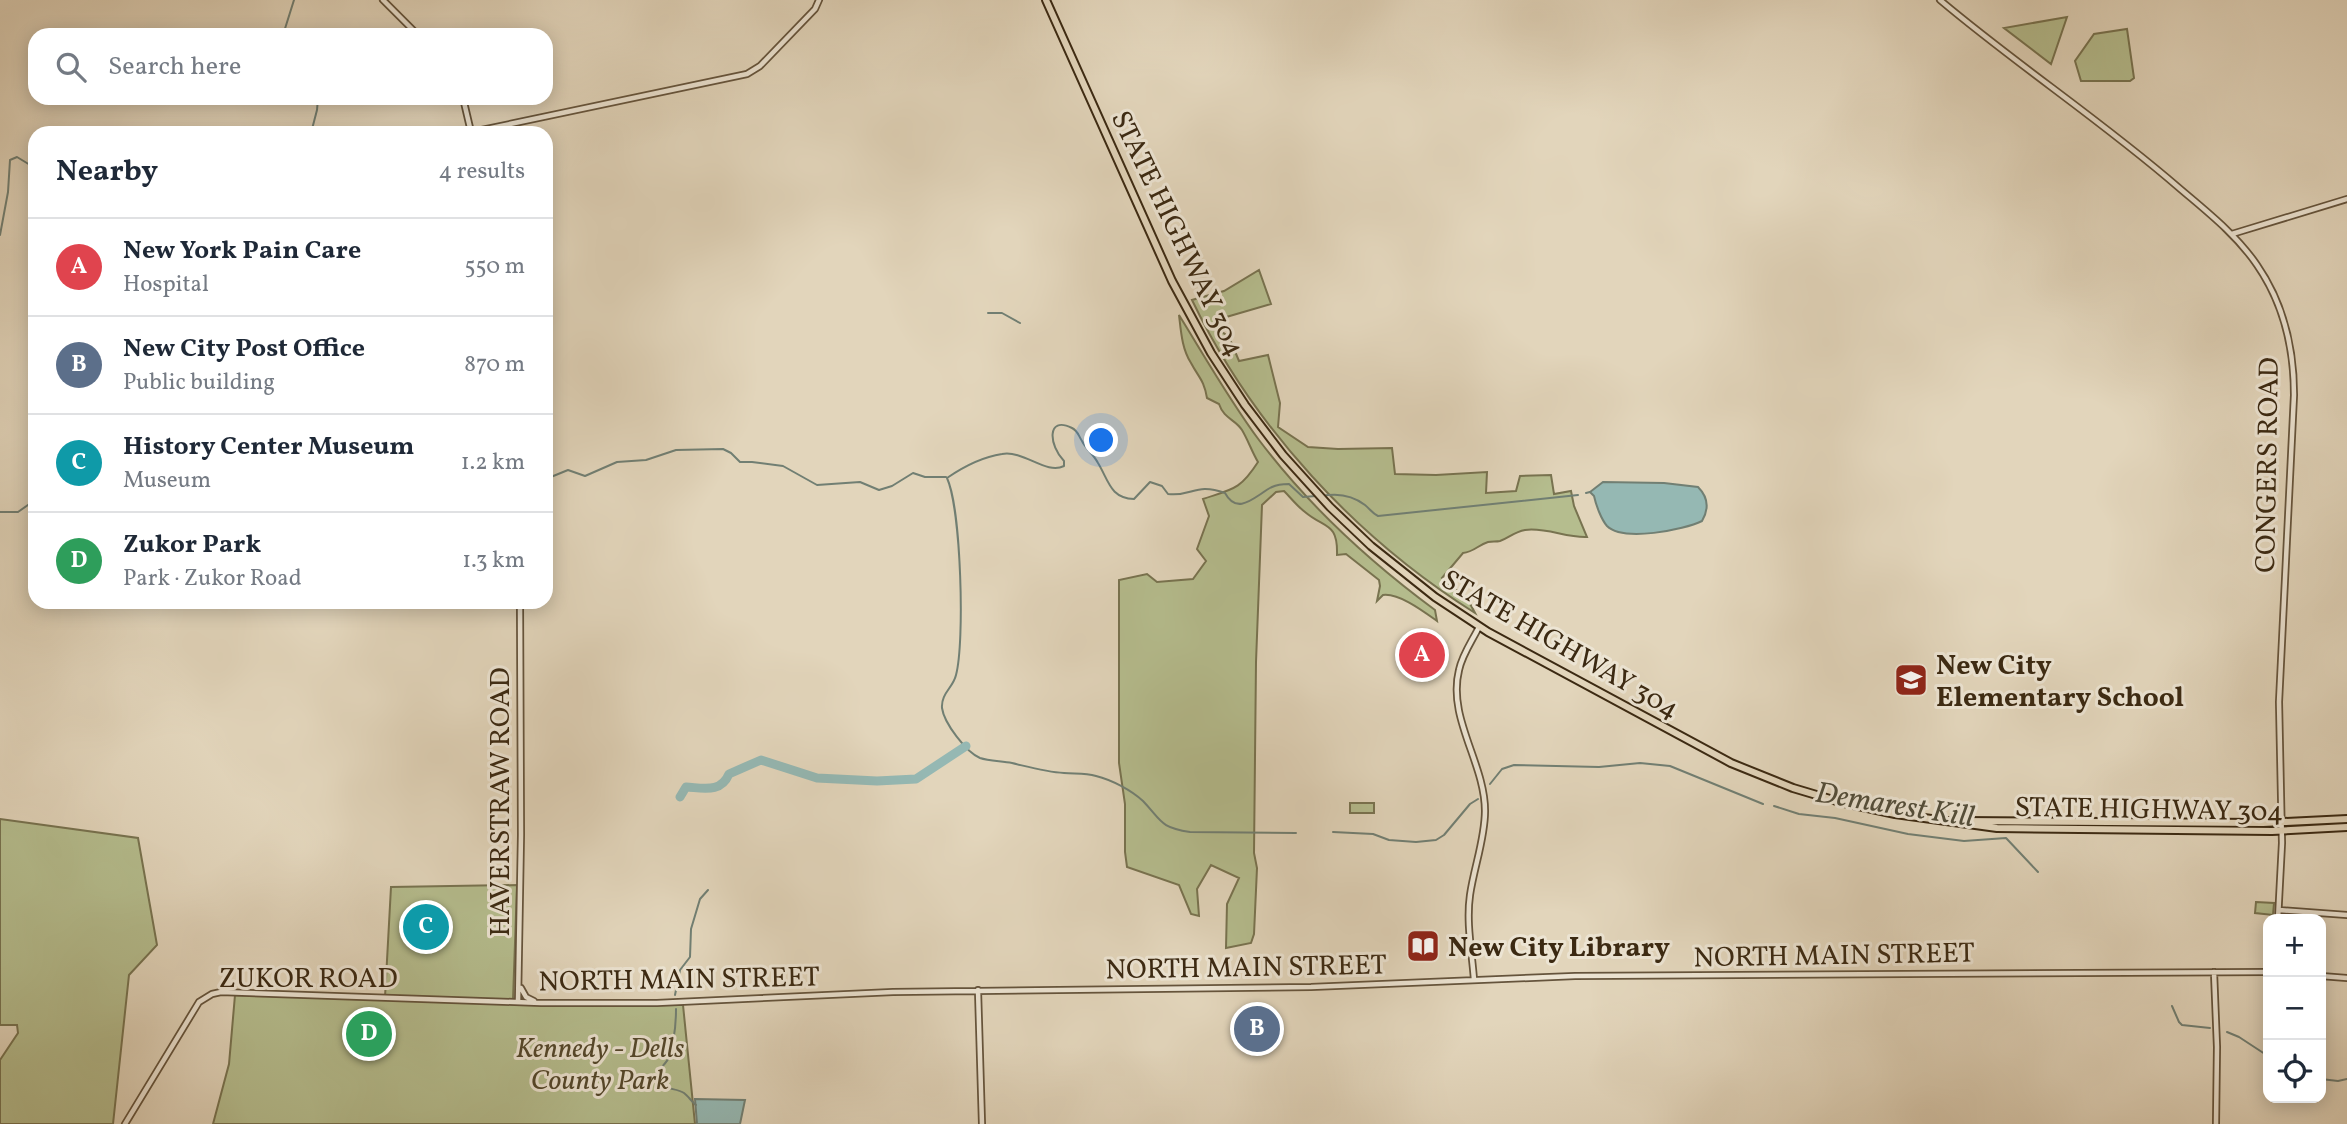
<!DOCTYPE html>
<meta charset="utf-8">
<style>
body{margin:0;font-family:Vollkorn,serif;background:#f6f6f7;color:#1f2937}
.controls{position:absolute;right:21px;bottom:21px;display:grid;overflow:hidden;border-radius:14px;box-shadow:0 4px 18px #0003}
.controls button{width:63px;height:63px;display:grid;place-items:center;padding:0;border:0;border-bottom:2px solid #e0e1e3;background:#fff;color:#1f2937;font:35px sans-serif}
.you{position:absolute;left:1102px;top:441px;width:24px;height:24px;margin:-18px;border:5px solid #fff;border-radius:50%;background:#1a73e8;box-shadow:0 0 0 10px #1a73e833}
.badge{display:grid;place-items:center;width:46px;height:46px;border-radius:50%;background:#d93025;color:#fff;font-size:23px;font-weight:700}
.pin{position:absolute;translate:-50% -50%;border:4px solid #fff;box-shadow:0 2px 7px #0006}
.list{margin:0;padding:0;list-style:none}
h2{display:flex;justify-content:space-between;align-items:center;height:91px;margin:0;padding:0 28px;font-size:30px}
h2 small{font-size:23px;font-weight:400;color:#747a83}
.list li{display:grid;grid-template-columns:46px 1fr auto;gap:21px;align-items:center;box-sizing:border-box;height:98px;padding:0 28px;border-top:2px solid #e0e1e3}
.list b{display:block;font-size:26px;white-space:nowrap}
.list p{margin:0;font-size:23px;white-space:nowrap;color:#747a83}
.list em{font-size:23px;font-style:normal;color:#747a83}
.icon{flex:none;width:38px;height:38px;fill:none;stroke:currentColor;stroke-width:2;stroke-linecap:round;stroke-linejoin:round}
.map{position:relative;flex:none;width:2347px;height:1124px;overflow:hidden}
.search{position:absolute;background:#fff;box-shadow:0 4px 18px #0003;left:28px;top:28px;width:525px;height:77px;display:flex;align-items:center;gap:18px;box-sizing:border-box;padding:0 24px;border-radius:21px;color:#747a83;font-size:26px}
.panel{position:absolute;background:#fff;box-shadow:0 4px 18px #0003;left:28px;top:126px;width:525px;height:483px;border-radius:21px}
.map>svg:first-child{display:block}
</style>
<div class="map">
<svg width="2347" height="1124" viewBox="0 0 2347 1124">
<rect width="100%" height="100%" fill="#e2d5bb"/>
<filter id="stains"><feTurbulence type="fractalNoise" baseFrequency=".00286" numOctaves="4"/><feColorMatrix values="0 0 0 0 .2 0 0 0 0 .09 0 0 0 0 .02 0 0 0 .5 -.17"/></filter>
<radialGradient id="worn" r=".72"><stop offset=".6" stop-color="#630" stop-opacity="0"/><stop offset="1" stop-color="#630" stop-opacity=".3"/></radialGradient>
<!-- green -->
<path fill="#b5bd8e" stroke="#787350" stroke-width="2" d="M 2067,17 L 2051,64 L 2004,28 Z
M 2127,29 L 2134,78 L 2130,81 L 2081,81 L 2075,61 L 2094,34 Z
M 1259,270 L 1271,304 L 1216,320 L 1218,329 L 1229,337 L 1239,361 L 1268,355 L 1280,403 L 1278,427 L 1308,447 L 1338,449 L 1392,448 L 1395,474 L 1436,475 L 1487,472 L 1486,493 L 1516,491 L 1520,476 L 1551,475 L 1554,494 L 1571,491 L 1574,506 L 1587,537 C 1566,538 1546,527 1525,530 C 1514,532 1509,538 1500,541 C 1496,542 1492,541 1488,542 C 1478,545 1474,552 1463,553 L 1442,578 L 1468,600 L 1475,613 C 1356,538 1253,427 1192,300 L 1224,291 Z
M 1179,315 C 1205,357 1230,401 1259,440 C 1308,505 1370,562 1435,610 L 1437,621 C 1423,611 1399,593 1383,595 L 1377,601 L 1380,586 L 1379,580 L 1346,554 L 1337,555 C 1338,522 1325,529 1305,512 C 1297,506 1291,498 1284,491 L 1276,492 L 1262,505 L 1256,662 L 1254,853 L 1257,868 L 1254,934 L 1251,943 L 1226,948 L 1227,904 L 1239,878 L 1211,865 L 1197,889 L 1199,916 L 1191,914 L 1179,885 L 1127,867 L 1125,852 L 1125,804 L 1119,763 L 1119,580 L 1147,574 L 1157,582 L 1193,579 L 1206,561 L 1197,549 L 1209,516 L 1203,499 C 1233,489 1240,490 1258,462 C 1252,452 1248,440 1242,430 C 1235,419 1224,419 1219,404 L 1207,398 C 1204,380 1199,378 1191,363 C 1182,349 1181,332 1179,315 Z
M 1350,803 L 1374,803 L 1374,813 L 1350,813 Z
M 0,819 L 138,838 L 157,945 L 129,975 L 113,1124 L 0,1124 L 0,1060 L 18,1033 L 17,1025 L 0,1025 Z
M 517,885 L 513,1000 L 385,997 L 391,887 Z
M 2256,902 L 2274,903 L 2273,915 L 2255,913 Z
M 235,995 L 508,1003 L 683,1005 L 695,1124 L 213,1124 L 229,1064 Z"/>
<!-- water -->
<path fill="#95b8b3" stroke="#717f73" stroke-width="2" d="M 1603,482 L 1664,483 L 1698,487 C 1708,497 1709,509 1702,521 C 1684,530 1623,542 1607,526 C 1601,519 1596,505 1594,496 L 1590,492 Z
M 695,1099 L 745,1100 L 740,1124 L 697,1124 Z"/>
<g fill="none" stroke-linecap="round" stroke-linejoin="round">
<!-- stream -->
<path stroke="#717f73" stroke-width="2" d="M 283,35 L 294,0
M 311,133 L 317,110 L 318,98
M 0,235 L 8,192 L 10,160 L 17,157 L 35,168
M 988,313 L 1002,313 L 1020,323
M 947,478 C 963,467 982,457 1002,454 C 1024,450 1046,475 1064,466 L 1064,461 C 1049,446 1046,415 1072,428 C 1078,431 1078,435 1082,441 C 1086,449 1094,455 1098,463 C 1109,481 1110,498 1134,499 L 1150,482 L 1162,486 L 1168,494 C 1193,497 1195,482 1225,493 C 1238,517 1256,495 1272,487 C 1278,484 1283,484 1289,484 L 1303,497 L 1316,496
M 947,478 C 961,509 965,641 956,675 C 953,688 941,693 942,708 C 944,723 966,752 980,758 C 989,761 1002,761 1012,763 C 1029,767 1046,772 1064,773 C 1075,774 1085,773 1096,776 C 1112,780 1131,790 1143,801 C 1162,821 1159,827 1190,832 L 1296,833
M 546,479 L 568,470 L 585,476 L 617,462 L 646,460 L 676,450 L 723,449 L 731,453 L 740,462 L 752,462 L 783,466 L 817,485 L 860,482 L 879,490 L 892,486 L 913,473 L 925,477 L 946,477
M 1586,493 L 1590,492
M 1322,496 C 1337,493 1352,495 1365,505 C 1370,509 1372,513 1378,516 L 1578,495
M 0,512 L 18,512 L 35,500
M 1490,784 L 1502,769 L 1514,765 L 1599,767 L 1640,763 L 1670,766 L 1763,804
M 1774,806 L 1799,814 L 1835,818 L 1908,834 L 1964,841 L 2006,838 L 2038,872
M 1333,832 L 1373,834 L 1389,840 L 1416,842 L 1436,840 L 1444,835 L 1470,804 L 1478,799
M 675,995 L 680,970 L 690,957 L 691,929 L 700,899 L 708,890
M 2172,1006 L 2179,1022 L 2182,1025 L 2210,1028
M 676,1009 C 676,1026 674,1043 668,1059 C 665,1066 651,1073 659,1083 C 665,1090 677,1088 684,1093 C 688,1096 692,1102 696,1105
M 2227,1032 L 2239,1037 L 2268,1056
M 2321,1079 L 2338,1081 L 2347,1079"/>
<!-- river -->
<path stroke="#95b8b3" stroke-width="9" d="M 680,797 L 686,787 C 704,788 721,793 729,774 L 761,760 L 817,778 L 877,781 L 916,779 L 966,746"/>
<defs>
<path id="tertiary" d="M 383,0 L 418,35
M 1940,0 C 2017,65 2102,121 2178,187 C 2206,211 2236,234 2257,265 C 2284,304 2294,348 2294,395 L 2279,702 L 2282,843 L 2278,919
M 463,98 L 471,132
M 472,132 L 747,74 L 760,66 L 815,9 L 819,0
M 2232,234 L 2347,199
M 2279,910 L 2347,915
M 2214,972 L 2217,1047 L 2216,1124
M 2321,976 L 2347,978
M 1474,980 C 1472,952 1466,923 1470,895 C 1474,867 1485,839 1485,811 C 1485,763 1447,718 1459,670 C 1462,655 1472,641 1479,627
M 521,988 L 526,997 L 534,1001
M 978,990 L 982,1124
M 518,1002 L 521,835 L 520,602
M 125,1124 L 199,1002 L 212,994 L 221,992 L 541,1003 L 657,1003 L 893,992 L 1311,987 L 1575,976 L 2268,972"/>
<path id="primary" d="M 1046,0 L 1172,281 L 1211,353 L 1245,405 L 1283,455 L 1330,507 L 1371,546 L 1435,597 L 1488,632 L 1731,763 L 1793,788 L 1840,802 L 1895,814 L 1997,828 L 2272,831 L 2347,827
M 1960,821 L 2263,823 L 2347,819"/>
</defs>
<!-- tertiary casing -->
<use href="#tertiary" stroke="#65543c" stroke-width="8"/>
<!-- primary casing -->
<use href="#primary" stroke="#3b2912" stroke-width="10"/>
<!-- tertiary -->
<use href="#tertiary" stroke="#ece4d3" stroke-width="4.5"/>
<!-- primary -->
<use href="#primary" stroke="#e2d5bb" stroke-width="6"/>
</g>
<!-- icons -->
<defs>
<symbol id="school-square" viewBox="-11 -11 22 22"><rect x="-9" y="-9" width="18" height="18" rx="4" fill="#8f2418" stroke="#ece4d3"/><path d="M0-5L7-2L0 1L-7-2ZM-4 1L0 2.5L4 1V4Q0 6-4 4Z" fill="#fff"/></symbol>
<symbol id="library-square" viewBox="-11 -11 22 22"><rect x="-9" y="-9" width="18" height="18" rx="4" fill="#8f2418" stroke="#ece4d3"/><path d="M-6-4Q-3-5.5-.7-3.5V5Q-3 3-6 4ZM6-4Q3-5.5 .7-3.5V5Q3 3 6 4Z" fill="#fff"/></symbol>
</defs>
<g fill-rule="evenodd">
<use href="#school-square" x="1892" y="661" width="38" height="38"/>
<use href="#library-square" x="1404" y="927" width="38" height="38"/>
</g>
<g text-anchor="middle" stroke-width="6" stroke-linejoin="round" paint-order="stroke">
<!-- street labels -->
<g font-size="28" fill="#3b2912" stroke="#ece4d3">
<text transform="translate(1179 233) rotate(64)" y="10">STATE HIGHWAY 304</text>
<text transform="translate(2266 465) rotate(-89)" y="10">CONGERS ROAD</text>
<text transform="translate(1561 643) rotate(30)" y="10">STATE HIGHWAY 304</text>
<text transform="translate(499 802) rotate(-90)" y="10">HAVERSTRAW ROAD</text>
<text transform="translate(2149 808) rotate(1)" y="10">STATE HIGHWAY 304</text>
<text transform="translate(1834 954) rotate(-1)" y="10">NORTH MAIN STREET</text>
<text transform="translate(1246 966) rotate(-1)" y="10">NORTH MAIN STREET</text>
<text x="308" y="987">ZUKOR ROAD</text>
<text transform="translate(679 978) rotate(-1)" y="10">NORTH MAIN STREET</text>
</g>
<!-- poi labels -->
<g font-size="28" font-weight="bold" fill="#3b2912" stroke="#ece4d3" text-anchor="start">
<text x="1936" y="674">New City<tspan x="1936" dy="32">Elementary School</tspan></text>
<text x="1448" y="956">New City Library</text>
</g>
<!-- park labels -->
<g font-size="28" font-style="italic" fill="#53472b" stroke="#ece4d3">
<text x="600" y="1057">Kennedy - Dells<tspan x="600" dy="32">County Park</tspan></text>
</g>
<!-- water labels -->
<g font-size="30" font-style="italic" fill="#524d3a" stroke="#ece4d3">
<text transform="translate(1895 804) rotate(9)" y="10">Demarest Kill</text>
</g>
</g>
<rect width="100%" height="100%" filter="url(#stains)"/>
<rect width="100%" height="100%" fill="url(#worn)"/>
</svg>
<div class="controls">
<button>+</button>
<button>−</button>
<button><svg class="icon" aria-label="locate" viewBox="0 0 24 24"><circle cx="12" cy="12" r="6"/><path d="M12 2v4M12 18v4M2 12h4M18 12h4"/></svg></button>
</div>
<div class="you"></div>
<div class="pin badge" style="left:1422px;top:655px;background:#e0444e">A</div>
<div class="pin badge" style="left:1257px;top:1029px;background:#5c6f8a">B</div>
<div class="pin badge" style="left:426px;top:927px;background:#0f9aa8">C</div>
<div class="pin badge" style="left:369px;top:1034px;background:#2e9e5b">D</div>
<div class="search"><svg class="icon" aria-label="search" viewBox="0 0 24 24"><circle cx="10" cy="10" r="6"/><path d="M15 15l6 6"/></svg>Search here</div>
<section class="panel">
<h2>Nearby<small>4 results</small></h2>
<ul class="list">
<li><span class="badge" style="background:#e0444e">A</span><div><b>New York Pain Care</b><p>Hospital</p></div><em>550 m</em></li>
<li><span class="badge" style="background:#5c6f8a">B</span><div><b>New City Post Office</b><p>Public building</p></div><em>870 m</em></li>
<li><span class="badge" style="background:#0f9aa8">C</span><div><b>History Center Museum</b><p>Museum</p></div><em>1.2 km</em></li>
<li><span class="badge" style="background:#2e9e5b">D</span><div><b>Zukor Park</b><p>Park · Zukor Road</p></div><em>1.3 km</em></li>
</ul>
</section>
</div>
